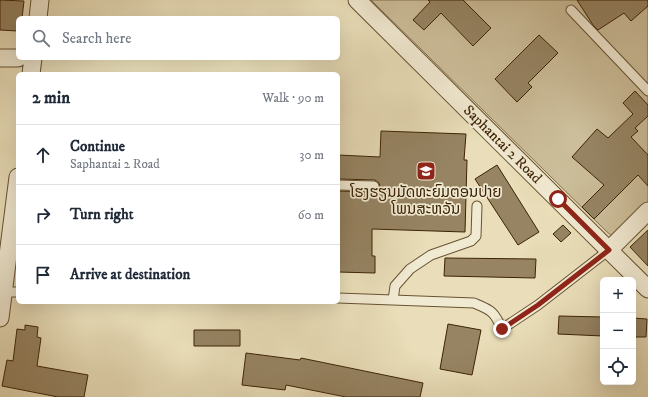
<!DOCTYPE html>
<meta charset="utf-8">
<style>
body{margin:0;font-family:"IM FELL DW Pica","Noto Sans Lao",serif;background:#f6f6f7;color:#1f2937}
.controls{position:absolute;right:12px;bottom:12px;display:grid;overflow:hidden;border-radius:6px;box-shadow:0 4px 16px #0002}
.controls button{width:36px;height:36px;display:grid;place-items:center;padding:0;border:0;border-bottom:1px solid #e0e1e3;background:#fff;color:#1f2937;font:20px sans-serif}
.stop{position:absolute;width:12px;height:12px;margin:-9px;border:3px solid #8f2418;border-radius:50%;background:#fff}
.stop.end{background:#8f2418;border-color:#fff;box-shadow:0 1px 4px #0008}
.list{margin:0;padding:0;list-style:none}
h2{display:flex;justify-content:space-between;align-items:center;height:52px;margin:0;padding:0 16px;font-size:17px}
h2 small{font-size:13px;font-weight:400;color:#747a83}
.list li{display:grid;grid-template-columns:26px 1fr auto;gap:12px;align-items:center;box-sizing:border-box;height:60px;padding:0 16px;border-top:1px solid #e0e1e3}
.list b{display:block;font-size:15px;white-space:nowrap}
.list p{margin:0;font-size:13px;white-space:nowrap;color:#747a83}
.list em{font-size:13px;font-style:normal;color:#747a83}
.icon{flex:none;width:22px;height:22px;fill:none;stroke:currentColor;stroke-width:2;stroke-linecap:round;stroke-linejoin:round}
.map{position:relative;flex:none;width:648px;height:397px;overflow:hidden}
.search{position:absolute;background:#fff;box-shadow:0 4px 16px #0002;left:16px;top:16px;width:324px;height:44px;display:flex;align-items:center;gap:10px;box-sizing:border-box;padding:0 14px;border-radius:6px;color:#747a83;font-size:15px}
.panel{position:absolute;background:#fff;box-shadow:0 4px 16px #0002;left:16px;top:72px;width:324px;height:232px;border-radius:6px}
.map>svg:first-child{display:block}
</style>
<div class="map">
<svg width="648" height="397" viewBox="0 0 648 397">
<rect width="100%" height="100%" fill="#e9deb9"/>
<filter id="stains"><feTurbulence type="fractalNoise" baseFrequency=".005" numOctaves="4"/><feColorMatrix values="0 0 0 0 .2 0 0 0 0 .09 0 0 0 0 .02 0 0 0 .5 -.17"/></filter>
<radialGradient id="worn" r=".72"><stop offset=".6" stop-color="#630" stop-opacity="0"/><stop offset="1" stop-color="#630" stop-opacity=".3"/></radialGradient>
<!-- green -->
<path fill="#ccbe9a" stroke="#847050" d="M 371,0 L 648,0 L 648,204 L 614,238 L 605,230 Z"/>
<!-- building -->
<path fill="#968463" stroke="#3d2305" d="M 0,0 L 24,1 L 22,18 L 18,18 L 18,31 L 0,30 Z
M 428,0 L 463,0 L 491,28 L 473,46 L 441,13 L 424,30 L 413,20 L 430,2 Z
M 577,0 L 648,0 L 648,6 L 631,21 L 624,13 L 598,30 L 593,25 Z
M 539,35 L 558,53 L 528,83 L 532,87 L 517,102 L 495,79 Z
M 635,91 L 648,105 L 648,116 L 635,128 L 638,131 L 631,137 L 648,155 L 648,186 L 638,175 L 594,219 L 582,207 L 604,185 L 572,157 L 597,129 L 608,138 L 633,114 L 623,103 Z
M 381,131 L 466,134 L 464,160 L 467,160 L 465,232 L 372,229 L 372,256 L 375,256 L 375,273 L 338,272 L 338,191 L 374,192 L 379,189 L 380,186 L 379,183 L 375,180 L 338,179 L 338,155 L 380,157 Z
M 497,165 L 539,232 L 518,245 L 475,179 Z
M 563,225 L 571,233 L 561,242 L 553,234 Z
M 648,230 L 648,266 L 630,247 Z
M 445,258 L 536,259 L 535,278 L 444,276 Z
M 559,316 L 603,317 L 603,336 L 558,334 Z
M 633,318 L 647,319 L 646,337 L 633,337 Z
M 448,324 L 481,330 L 472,375 L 440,369 Z
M 25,325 L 38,327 L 37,337 L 41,338 L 37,366 L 88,375 L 84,397 L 58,397 L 2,386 L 7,360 L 13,361 L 17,329 L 25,330 Z
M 194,330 L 240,330 L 240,346 L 194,346 Z
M 246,353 L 300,360 L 301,358 L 423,383 L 420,397 L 346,397 L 286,385 L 285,390 L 242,385 Z"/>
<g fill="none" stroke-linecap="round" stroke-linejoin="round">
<defs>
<path id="service" d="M 571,10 L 648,91
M 338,185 L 374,186
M 3,292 L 18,292
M 338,298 L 474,303 C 491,310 494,311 502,329 L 538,305 L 609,250
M 393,300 L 395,286 L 410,269 L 431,255 L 471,241 L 476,236 L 477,206"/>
<path id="minor" d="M 357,0 L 648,289
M 38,18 L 40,0
M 0,58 L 18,58
M 31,74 L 33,58
M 609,250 L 648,211
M 0,318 L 18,177"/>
</defs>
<!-- service casing -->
<use href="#service" stroke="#685232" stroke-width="11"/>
<!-- minor casing -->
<use href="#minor" stroke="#685232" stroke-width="19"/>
<!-- service -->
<use href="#service" stroke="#f1ead2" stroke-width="9"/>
<!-- minor -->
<use href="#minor" stroke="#f1ead2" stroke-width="17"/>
</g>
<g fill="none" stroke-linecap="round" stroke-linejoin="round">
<!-- route -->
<path stroke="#8f2418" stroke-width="5" d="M 502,329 L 538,305 L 609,250 L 558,199"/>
</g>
<!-- icons -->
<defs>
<symbol id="school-square" viewBox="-11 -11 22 22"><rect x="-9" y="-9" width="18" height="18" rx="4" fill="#8f2418" stroke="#f1ead2"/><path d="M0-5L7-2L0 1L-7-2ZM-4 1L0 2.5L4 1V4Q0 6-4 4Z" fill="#fff"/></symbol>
</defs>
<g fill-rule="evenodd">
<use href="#school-square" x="415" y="160" width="22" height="22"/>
</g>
<g text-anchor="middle" stroke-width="3.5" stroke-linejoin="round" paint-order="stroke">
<!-- street labels -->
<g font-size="15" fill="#3d2305" stroke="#f1ead2">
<text transform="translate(503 144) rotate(45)" y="5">Saphantai 2 Road</text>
</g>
<!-- poi labels -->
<g font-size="15" fill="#3d2305" stroke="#f1ead2">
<text x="426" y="197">ໂຮງຮຽນມັດທະຍົມຕອນປາຍ<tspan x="426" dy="17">ໂພນສະຫວັນ</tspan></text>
</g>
</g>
<rect width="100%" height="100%" filter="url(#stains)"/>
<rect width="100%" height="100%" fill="url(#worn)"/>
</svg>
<div class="controls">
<button>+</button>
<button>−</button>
<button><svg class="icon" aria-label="locate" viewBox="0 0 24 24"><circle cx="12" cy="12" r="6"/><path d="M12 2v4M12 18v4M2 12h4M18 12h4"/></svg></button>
</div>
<div class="stop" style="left:558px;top:199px"></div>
<div class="stop end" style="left:502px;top:329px"></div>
<div class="search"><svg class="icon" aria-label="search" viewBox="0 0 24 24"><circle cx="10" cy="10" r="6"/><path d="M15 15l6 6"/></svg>Search here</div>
<section class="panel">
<h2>2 min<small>Walk · 90 m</small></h2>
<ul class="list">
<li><svg class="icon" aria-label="ahead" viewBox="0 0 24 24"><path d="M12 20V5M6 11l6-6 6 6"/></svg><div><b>Continue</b><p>Saphantai 2 Road</p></div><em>30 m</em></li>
<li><svg class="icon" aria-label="right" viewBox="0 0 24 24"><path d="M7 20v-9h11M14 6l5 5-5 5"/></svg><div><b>Turn right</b></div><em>60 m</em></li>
<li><svg class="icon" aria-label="arrive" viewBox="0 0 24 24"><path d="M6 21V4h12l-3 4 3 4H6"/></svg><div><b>Arrive at destination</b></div></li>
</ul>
</section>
</div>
